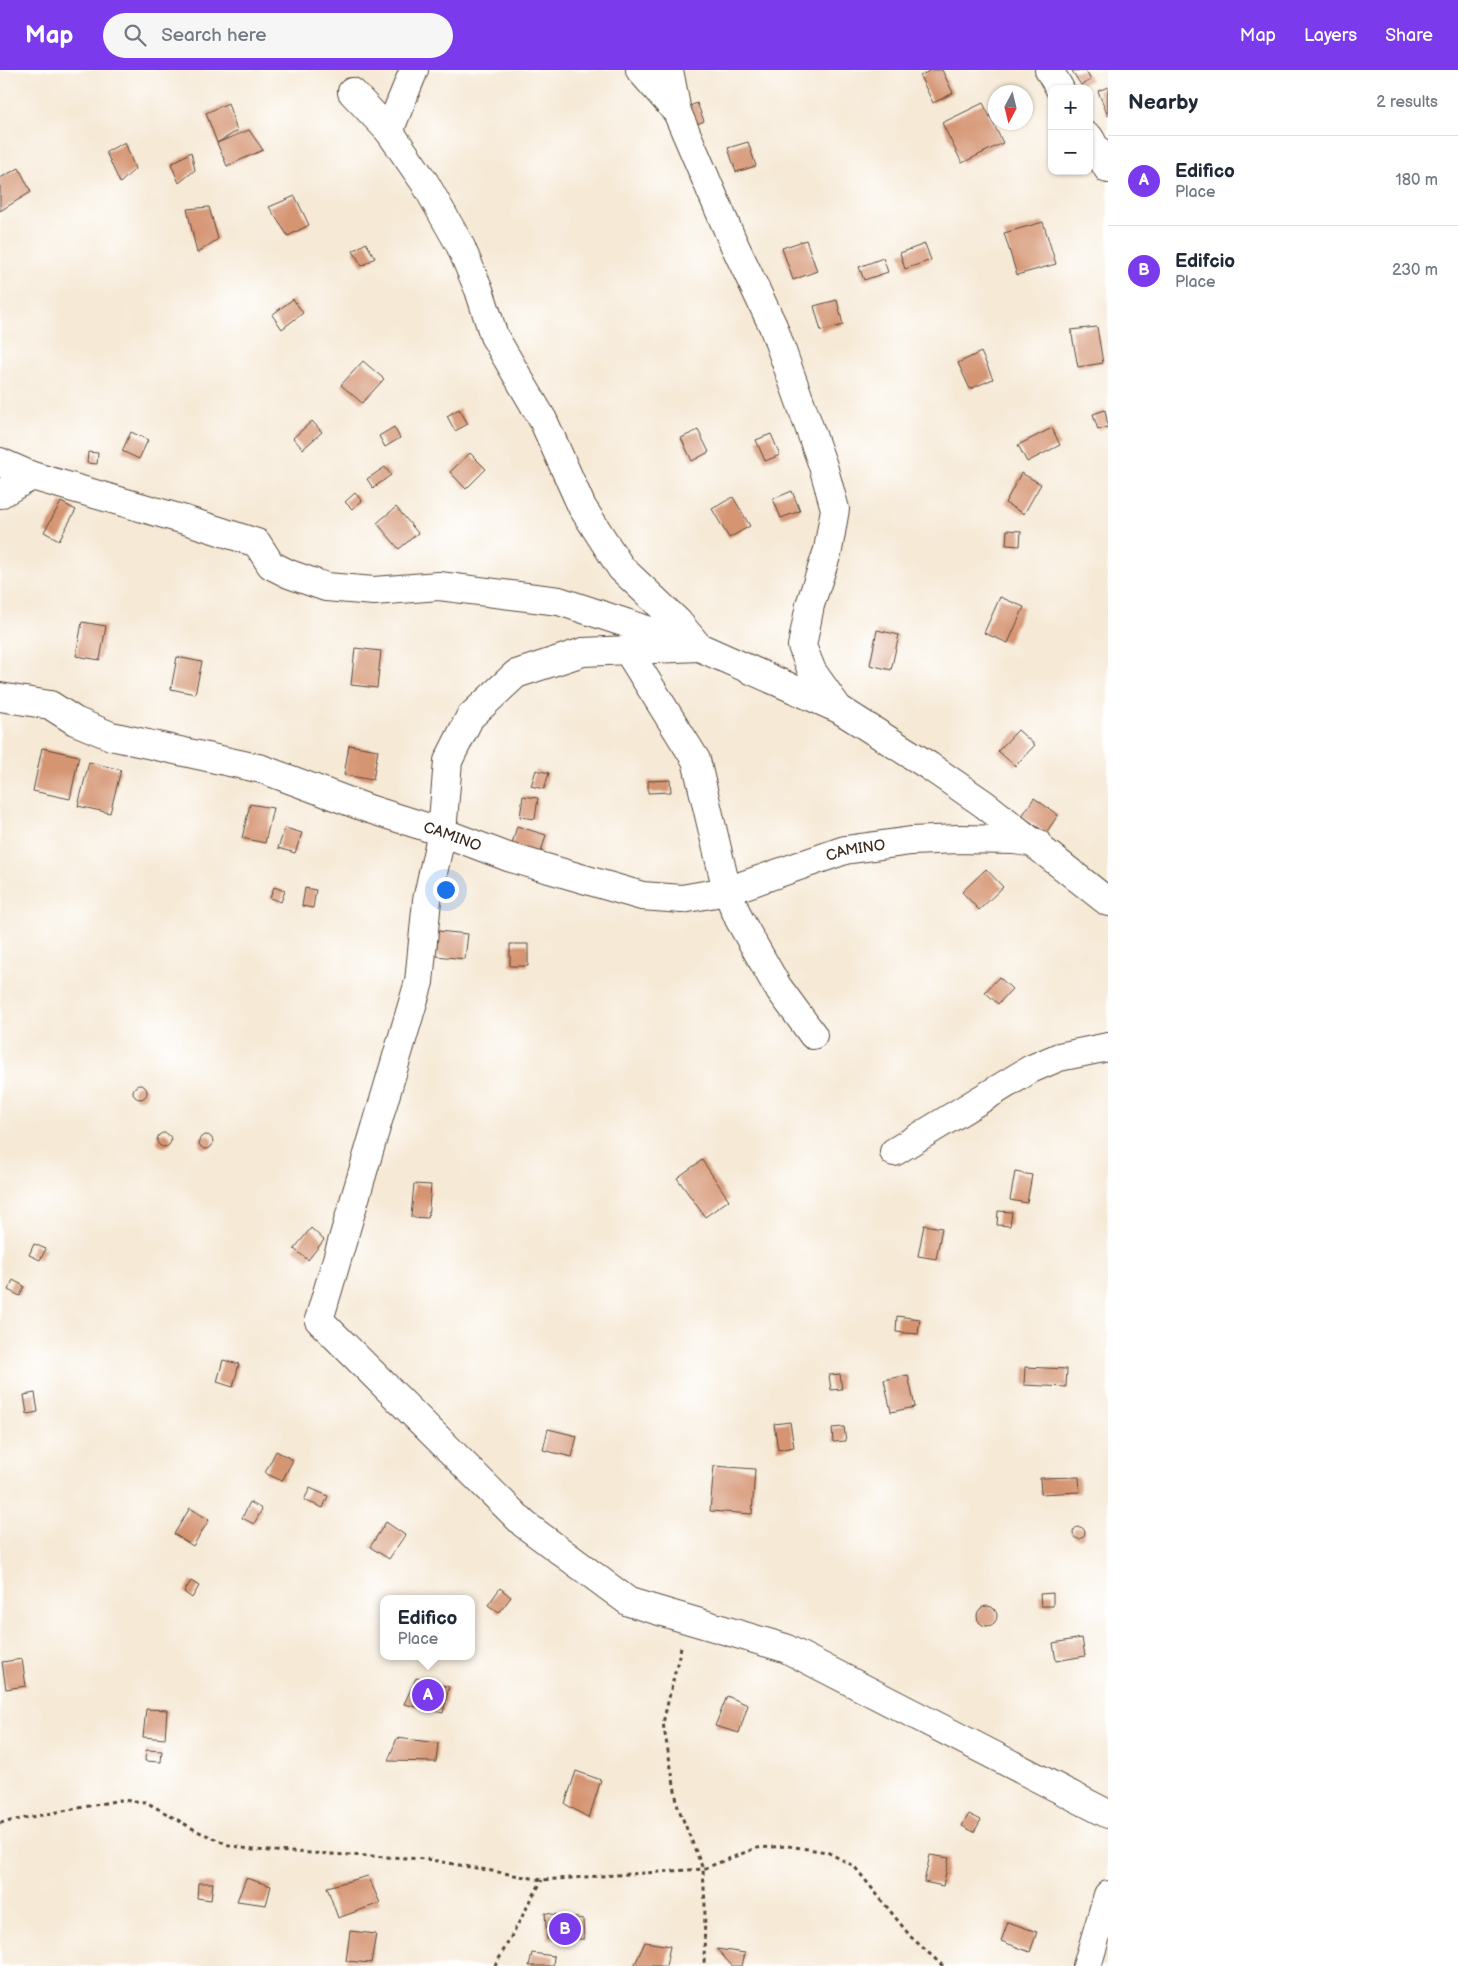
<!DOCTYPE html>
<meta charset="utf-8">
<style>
body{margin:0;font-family:"Balsamiq Sans",sans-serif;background:#f6f6f7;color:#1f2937}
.controls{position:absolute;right:15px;top:15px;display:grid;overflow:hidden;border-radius:10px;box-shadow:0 1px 4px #0004}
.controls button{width:45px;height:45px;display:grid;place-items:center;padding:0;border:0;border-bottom:1px solid #e0e1e3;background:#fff;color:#1f2937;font:25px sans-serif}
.compass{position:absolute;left:988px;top:15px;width:45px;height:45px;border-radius:50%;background:#fff;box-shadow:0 1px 4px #0004;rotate:187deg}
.you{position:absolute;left:445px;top:819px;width:18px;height:18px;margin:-12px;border:4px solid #fff;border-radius:50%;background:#1a73e8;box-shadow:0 0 0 8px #1a73e833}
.badge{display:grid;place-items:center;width:32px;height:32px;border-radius:50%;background:#7c3aed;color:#fff;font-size:16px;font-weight:700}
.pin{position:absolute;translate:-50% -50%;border:2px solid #fff;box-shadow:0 1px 5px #0006}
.popup{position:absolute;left:380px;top:1525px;width:95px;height:65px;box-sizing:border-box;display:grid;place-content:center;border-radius:10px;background:#fff;filter:drop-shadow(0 1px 4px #0005);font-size:16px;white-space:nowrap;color:#747a83}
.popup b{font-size:19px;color:#1f2937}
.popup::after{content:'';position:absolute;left:50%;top:100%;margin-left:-10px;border:10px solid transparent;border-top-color:#fff}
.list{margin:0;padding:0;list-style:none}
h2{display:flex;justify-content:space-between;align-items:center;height:65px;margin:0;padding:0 20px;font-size:21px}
h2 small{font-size:16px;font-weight:400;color:#747a83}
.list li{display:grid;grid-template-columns:32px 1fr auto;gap:15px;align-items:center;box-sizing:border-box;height:90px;padding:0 20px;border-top:1px solid #e0e1e3}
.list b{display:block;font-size:19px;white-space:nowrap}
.list p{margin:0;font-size:16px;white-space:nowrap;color:#747a83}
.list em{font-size:16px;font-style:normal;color:#747a83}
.icon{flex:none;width:28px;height:28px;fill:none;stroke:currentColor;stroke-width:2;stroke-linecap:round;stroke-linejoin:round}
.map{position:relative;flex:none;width:1108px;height:1896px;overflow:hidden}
header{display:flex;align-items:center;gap:30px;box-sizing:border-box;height:70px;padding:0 25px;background:#7c3aed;color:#fff}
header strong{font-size:24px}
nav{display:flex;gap:28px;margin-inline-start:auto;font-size:18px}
.search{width:350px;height:45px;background:#f6f6f7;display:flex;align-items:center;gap:12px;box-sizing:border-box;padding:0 18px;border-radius:28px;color:#747a83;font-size:19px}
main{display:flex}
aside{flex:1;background:#fff}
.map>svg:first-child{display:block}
</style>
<header>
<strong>Map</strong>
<div class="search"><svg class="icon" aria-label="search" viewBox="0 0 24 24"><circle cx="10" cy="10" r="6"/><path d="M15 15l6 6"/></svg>Search here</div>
<nav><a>Map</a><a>Layers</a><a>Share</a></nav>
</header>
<main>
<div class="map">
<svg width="1108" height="1896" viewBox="0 0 1108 1896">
<rect width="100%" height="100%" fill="#fff"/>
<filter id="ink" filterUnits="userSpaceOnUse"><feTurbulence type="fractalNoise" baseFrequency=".02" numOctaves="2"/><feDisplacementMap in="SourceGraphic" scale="10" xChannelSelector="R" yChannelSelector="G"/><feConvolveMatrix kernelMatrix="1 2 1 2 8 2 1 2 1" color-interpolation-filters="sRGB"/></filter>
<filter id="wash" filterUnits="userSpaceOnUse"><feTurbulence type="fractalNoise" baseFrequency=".0096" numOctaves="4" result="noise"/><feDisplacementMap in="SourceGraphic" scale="20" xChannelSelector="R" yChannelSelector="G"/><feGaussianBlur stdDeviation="1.12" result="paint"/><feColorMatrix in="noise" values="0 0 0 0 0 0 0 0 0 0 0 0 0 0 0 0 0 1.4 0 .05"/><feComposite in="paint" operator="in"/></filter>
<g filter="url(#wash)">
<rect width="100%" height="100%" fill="#f6e9d5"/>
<g id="blocks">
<!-- building -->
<path fill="#d59573" d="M 931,0 L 942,0 L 953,23 L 933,33 L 920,6 Z
M 1085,0 L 1091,10 L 1081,15 L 1072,1 Z
M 1108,17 L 1108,46 L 1098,21 Z
M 228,33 L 237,61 L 217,73 L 206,43 Z
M 697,33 L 704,51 L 690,57 L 683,39 Z
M 983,33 L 1003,73 L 962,93 L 942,53 Z
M 249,60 L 263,80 L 227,96 L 217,73 Z
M 125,72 L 135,99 L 120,113 L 106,82 Z
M 748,72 L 756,96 L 736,102 L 728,78 Z
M 191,82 L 195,100 L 179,113 L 171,94 Z
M 19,98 L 31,122 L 0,141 L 0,108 Z
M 295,126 L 309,155 L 288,166 L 269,137 Z
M 209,137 L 218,169 L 197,183 L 187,139 Z
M 1043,152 L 1056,194 L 1017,205 L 1004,163 Z
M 806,170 L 817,201 L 793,210 L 782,178 Z
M 366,173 L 375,188 L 362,196 L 353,181 Z
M 925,174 L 931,190 L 905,199 L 900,183 Z
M 883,188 L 888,202 L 864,210 L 859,197 Z
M 293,229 L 303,243 L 282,259 L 272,245 Z
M 837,230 L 843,255 L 821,261 L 814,236 Z
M 1097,257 L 1103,293 L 1078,297 L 1071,260 Z
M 981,282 L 993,309 L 970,319 L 958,293 Z
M 363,291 L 384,309 L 362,333 L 341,315 Z
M 459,339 L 468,354 L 455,361 L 447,346 Z
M 1105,340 L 1108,357 L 1098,360 L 1093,344 Z
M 312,351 L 322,362 L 303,379 L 293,368 Z
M 394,357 L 400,368 L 385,377 L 379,366 Z
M 1052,358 L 1060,375 L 1027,392 L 1018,375 Z
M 698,360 L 709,382 L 692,391 L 681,368 Z
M 131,362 L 148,370 L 139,389 L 122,381 Z
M 771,364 L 780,385 L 765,391 L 756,370 Z
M 88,382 L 98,383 L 97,394 L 87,393 Z
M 470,383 L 486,399 L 466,419 L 450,402 Z
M 385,397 L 391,405 L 373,418 L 367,409 Z
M 1021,403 L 1041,414 L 1024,444 L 1005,433 Z
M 792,421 L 800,441 L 781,448 L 773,429 Z
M 355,423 L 362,431 L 352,439 L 345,432 Z
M 733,427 L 750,456 L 729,468 L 712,439 Z
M 61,432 L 76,440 L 59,470 L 44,462 Z
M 396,437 L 418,463 L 399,479 L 377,453 Z
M 1007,460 L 1021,461 L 1020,476 L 1006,475 Z
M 1000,527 L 1024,537 L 1008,573 L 984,563 Z
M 82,552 L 106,556 L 100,590 L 76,586 Z
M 877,560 L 899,565 L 891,600 L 870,595 Z
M 355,578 L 381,581 L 377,618 L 351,615 Z
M 177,587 L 202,592 L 195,624 L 171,619 Z
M 1018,660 L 1035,675 L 1015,696 L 998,681 Z
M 349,675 L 378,680 L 373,710 L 344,705 Z
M 42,678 L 79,686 L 70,729 L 33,721 Z
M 89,692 L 121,700 L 110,743 L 78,736 Z
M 536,700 L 549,703 L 544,719 L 531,716 Z
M 670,710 L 671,722 L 648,723 L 648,711 Z
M 523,726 L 538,728 L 535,749 L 520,747 Z
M 1034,728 L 1058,745 L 1046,763 L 1022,746 Z
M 250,734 L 273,738 L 265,773 L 242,768 Z
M 517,756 L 546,765 L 539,789 L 510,781 Z
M 285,758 L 302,763 L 295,783 L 278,778 Z
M 986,799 L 1003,817 L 979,840 L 962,822 Z
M 274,817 L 285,821 L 281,832 L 270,828 Z
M 305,818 L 316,820 L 313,838 L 302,836 Z
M 438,861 L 468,864 L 465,889 L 436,886 Z
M 510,874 L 528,874 L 528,896 L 510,896 Z
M 999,907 L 1012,919 L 998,934 L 985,922 Z
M133 1022a7 7 0 1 1 14 0a7 7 0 1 1-14 0Z
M157 1070a7 7 0 1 1 14 0a7 7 0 1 1-14 0Z
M199 1072a7 7 0 1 1 14 0a7 7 0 1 1-14 0Z
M 702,1090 L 729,1130 L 705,1147 L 677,1108 Z
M 1015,1102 L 1032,1105 L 1027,1133 L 1010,1130 Z
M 414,1114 L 431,1115 L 428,1148 L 411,1147 Z
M 998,1141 L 1012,1142 L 1010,1156 L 997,1155 Z
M 924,1155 L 942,1158 L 936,1189 L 918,1186 Z
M 311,1158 L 324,1170 L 308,1190 L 294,1179 Z
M 34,1174 L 46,1179 L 40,1190 L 29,1185 Z
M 13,1210 L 24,1216 L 20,1226 L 8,1220 Z
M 897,1246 L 920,1249 L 918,1264 L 896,1262 Z
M 223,1290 L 239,1294 L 233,1317 L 217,1312 Z
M 1025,1297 L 1067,1299 L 1066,1317 L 1024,1315 Z
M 840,1304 L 842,1319 L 831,1320 L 829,1305 Z
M 908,1305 L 915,1337 L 891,1342 L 884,1310 Z
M 35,1323 L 38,1342 L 27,1344 L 24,1325 Z
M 790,1352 L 794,1377 L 778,1380 L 774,1354 Z
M 844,1357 L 846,1371 L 833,1372 L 832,1358 Z
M 548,1359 L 577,1366 L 572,1387 L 543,1380 Z
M 276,1381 L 293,1390 L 282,1411 L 265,1403 Z
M 714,1396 L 755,1399 L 752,1444 L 710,1441 Z
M 1079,1407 L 1080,1422 L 1041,1424 L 1040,1408 Z
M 310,1418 L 328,1426 L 323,1438 L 304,1430 Z
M 250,1432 L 262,1439 L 254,1454 L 242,1448 Z
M 190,1438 L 209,1450 L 193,1476 L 174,1464 Z
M 386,1452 L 405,1465 L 389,1489 L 370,1477 Z
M1073 1463a6 6 0 1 1 12 0a6 6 0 1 1-12 0Z
M 191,1511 L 199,1516 L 192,1528 L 184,1522 Z
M 500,1518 L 511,1527 L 499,1543 L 488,1535 Z
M 1053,1523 L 1053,1536 L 1041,1536 L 1040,1524 Z
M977 1546a10 10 0 1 1 20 0a10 10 0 1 1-20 0Z
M 1082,1568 L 1085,1586 L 1056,1591 L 1053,1573 Z
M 22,1589 L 26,1616 L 6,1619 L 2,1592 Z
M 416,1608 L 449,1617 L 443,1643 L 404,1634 Z
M 727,1626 L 748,1635 L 739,1663 L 715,1656 Z
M 146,1639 L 167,1640 L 165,1669 L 143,1667 Z
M 397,1668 L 438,1673 L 436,1692 L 388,1691 Z
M 146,1680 L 162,1681 L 161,1692 L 145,1691 Z
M 576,1701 L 601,1710 L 589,1748 L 565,1734 Z
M 969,1744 L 981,1750 L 974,1762 L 962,1756 Z
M 930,1785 L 949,1788 L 943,1816 L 924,1812 Z
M 368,1806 L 380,1833 L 338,1848 L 327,1817 Z
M 246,1808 L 271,1816 L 266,1835 L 237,1831 Z
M 198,1813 L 213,1813 L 211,1830 L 197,1828 Z
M 545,1843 L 583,1849 L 584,1869 L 547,1869 Z
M 1008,1852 L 1037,1862 L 1030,1882 L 1001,1871 Z
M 350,1861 L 376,1864 L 371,1893 L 346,1891 Z
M 645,1872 L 670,1876 L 666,1896 L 634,1896 Z
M 717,1879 L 745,1883 L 742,1896 L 732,1896 Z
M 532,1883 L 554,1886 L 553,1896 L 529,1896 Z"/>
</g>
</g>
<g filter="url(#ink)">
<use href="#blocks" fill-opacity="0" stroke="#574739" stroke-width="1"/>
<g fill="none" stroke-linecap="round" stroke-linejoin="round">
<defs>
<g id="minor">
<path d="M 640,0 L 677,42"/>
<path d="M 669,0 L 677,42 L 733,172 L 773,256 L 823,396 L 835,439 L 828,480 L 810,535 L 802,576 L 812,601 L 838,638"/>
<path d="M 1049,0 L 1060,19"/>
<path d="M 352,22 L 389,61 L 425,113 L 460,175 L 479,220 L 494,266 L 543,350 L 582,437 L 621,498 L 678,552 L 698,576"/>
<path d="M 389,61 L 414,0"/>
<path d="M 1089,67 L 1108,99"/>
<path d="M 0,392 L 32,406 L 185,450 L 257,473 L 271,495 L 289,504 L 326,517 L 374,521 L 439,516 L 559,531 L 699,577 L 839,639 L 929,696 L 984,734 L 1108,832"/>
<path d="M 0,424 L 32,406"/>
<path d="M 699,577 L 583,582 L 516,604 L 470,647 L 448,691 L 442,762 L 427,830 L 419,912 L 319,1250 L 524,1454 L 629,1532 L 785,1578 L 1108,1744"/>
<path d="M 628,581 L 696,690 L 727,821 L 739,849 L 777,916 L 813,965"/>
<path id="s1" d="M 0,627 L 50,635 L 75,651 L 111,666 L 262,699 L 369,739 L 442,762 L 508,787 L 642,826 L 682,829 L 727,821 L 845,780 L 911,771 L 958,769 L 1014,770 L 1037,773"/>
<path d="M 894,1082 L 1031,999 L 1059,987 L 1108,977"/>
<path d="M 1087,1896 L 1108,1825"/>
</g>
</defs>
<!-- minor casing -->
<use href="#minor" stroke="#574739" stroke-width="30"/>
<!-- path -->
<path stroke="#574739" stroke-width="3" stroke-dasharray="4 4" stroke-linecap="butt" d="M 681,1577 L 663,1653 L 678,1737 L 703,1799 L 705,1836 L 704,1896
M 0,1753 L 120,1730 L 146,1732 L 197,1761 L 229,1775 L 253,1780 L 426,1789 L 542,1810 L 703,1799 L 756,1778 L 788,1776 L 827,1782 L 854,1796 L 911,1867 L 943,1896
M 495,1896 L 542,1810"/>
<!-- minor -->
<use href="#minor" stroke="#fff" stroke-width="28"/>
</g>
</g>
<g text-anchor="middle" stroke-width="5" stroke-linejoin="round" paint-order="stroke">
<!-- street labels -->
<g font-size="15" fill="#3b2a1e" stroke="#fff">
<text dy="5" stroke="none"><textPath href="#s1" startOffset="476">CAMINO</textPath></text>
<text dy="5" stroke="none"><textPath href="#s1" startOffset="896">CAMINO</textPath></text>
</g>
</g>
</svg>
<div class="controls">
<button>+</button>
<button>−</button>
</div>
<svg class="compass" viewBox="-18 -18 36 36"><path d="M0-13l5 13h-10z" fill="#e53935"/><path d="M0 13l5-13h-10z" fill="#747a83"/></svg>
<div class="you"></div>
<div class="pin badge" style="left:428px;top:1625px">A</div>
<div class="popup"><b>Edifico</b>Place</div>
<div class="pin badge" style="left:565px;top:1859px">B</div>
</div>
<aside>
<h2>Nearby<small>2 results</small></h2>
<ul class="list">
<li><span class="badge">A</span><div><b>Edifico</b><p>Place</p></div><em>180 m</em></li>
<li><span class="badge">B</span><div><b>Edifcio</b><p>Place</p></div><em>230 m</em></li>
</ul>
</aside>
</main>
